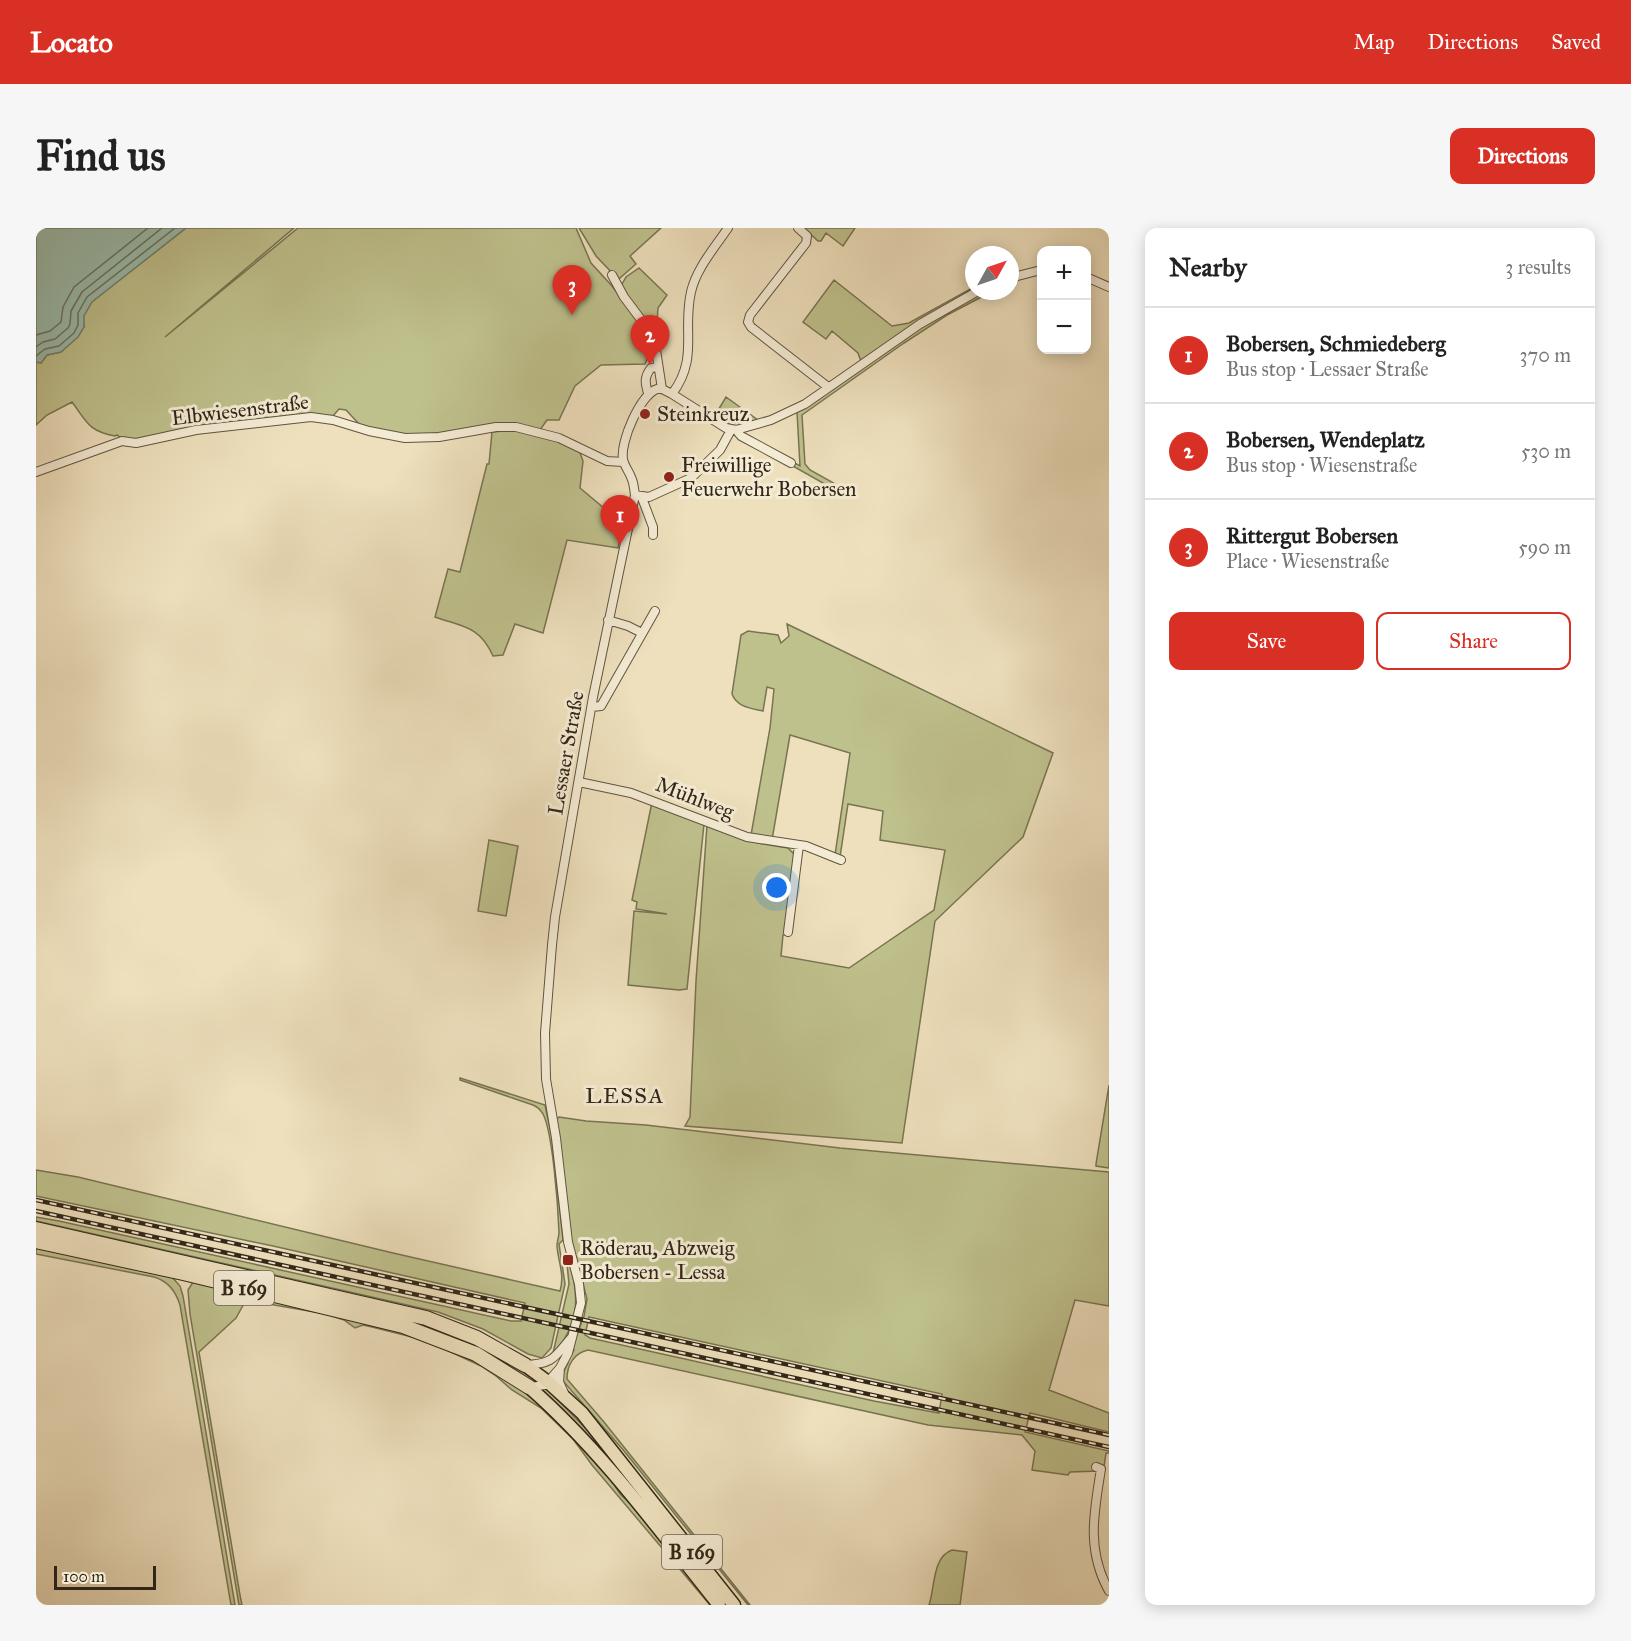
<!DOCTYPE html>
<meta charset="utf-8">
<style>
body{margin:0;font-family:"IM FELL Great Primer",serif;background:#f6f6f6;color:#222}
.controls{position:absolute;right:18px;top:18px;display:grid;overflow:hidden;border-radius:12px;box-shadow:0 3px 15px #0003}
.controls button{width:54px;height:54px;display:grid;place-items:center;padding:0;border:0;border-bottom:2px solid #e0e0e0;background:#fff;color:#222;font:30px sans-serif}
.compass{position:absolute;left:929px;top:18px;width:54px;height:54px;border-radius:50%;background:#fff;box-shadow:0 3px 15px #0003;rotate:50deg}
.scale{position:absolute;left:18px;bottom:15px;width:102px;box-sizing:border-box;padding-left:6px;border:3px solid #312617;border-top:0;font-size:16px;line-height:21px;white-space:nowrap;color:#312617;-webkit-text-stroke:4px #f4ebd4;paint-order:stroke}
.you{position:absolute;left:741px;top:660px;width:21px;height:21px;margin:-15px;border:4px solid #fff;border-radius:50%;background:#1a73e8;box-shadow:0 0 0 9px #1a73e833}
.badge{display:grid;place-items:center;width:39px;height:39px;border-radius:50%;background:#d93025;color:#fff;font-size:20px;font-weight:700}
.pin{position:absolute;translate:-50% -50px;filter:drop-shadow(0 2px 3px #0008)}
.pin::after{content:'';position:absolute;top:32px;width:21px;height:18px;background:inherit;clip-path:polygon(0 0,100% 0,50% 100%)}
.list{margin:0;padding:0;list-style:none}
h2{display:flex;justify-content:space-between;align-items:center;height:78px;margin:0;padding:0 24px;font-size:26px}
h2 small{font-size:20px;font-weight:400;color:#767676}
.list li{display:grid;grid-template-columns:39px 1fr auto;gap:18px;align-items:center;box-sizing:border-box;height:96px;padding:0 24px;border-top:2px solid #e0e0e0}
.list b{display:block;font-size:22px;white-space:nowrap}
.list p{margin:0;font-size:20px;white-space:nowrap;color:#767676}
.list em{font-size:20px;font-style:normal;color:#767676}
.actions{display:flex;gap:12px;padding:18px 24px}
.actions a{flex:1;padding:14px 0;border:2px solid #d93025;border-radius:12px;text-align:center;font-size:21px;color:#d93025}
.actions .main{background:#d93025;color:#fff}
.map{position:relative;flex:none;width:1073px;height:1377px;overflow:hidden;border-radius:12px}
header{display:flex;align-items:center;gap:36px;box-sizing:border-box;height:84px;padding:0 30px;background:#d93025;color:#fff}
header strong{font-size:28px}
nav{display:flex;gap:33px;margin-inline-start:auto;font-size:21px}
.intro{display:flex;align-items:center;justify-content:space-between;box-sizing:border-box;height:144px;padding:0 36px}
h1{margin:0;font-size:42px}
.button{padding:15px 27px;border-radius:12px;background:#d93025;color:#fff;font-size:21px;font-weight:700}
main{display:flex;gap:36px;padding:0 36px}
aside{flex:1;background:#fff;border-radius:12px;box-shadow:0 3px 15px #0003}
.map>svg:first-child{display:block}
</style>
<header>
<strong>Locato</strong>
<nav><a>Map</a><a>Directions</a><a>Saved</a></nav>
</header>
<div class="intro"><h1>Find us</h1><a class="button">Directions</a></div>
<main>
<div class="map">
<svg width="1073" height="1377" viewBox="0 0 1073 1377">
<rect width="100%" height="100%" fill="#eee0bd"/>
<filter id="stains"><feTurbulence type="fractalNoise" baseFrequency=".00333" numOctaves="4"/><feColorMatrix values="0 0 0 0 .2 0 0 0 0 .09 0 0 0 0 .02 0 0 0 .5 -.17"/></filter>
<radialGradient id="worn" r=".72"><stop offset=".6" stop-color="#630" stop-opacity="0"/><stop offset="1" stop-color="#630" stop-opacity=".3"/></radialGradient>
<!-- green -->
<path fill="#bfc18d" stroke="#787452" stroke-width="1.5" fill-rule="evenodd" d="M 150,0 L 258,0 L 129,109 L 262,0 L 540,0 L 555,35 L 576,58 L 613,109 C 616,120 614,126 609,136 L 565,137 L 539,158 L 523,192 L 511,192 L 504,202 L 481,198 L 370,208 L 324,197 L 310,182 L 303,181 L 296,189 L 96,213 L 86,211 L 81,207 L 79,208 C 52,203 51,194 36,174 L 11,187 L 0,197 L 0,134 L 5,135 L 11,127 L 25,124 L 48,99 L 47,88 L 55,74 Z
M 543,0 L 625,0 L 594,28 L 600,36 L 584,50 L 581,50 L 560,28 Z
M 768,0 L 819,0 L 807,18 L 790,5 L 785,13 L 782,13 Z
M 603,40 L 631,67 L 622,80 L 621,95 L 611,97 L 600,82 L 585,58 L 590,49 Z
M 798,52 L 856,98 L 873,95 L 938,59 L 938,62 L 887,90 L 827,132 L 824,131 L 822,125 L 796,103 L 790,111 L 767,94 Z
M 950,63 L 957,63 L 911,87 L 868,115 L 766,187 L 769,236 L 774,242 L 803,258 L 801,263 L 755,237 L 757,234 L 764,238 L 761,184 L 869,109 Z
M 690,169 L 722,192 L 695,196 L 678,189 Z
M 482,202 L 512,209 L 543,222 L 547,233 L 544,260 L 587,296 L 582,320 L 531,312 L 507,405 L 479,396 L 467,427 L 457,428 C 444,398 427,399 399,389 L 412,341 L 424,344 L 451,236 L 453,236 L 456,204 Z
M 751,396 L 1017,525 L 987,609 L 899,693 L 866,915 L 649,898 L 654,889 L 660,753 L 671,597 L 722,615 L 752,620 L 760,628 L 750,707 L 747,707 L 745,728 L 813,740 L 898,682 L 909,622 L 844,612 L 847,583 L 812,576 L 804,629 L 799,627 L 814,525 L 754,507 L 736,612 L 715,607 L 734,500 L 738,461 L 731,459 L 727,483 C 714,480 701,479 696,466 L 705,407 L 712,403 L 742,407 L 745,415 L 753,408 Z
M 616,574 L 668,596 L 651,761 L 643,762 L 592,757 L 598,683 L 631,686 L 600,681 L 601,674 L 596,672 Z
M 453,612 L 482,618 L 470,688 L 442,683 Z
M 424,850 L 509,877 L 516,910 L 527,1012 L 523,1016 L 529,1056 L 515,1120 L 506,1130 L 492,1126 L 447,1101 L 402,1084 L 0,993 L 0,989 L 23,993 L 475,1093 L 485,1093 L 489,1075 L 237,1018 L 0,968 L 0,942 L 42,949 L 357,1025 L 524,1063 C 529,1046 522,1034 521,1018 C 521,1013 523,1009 523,1004 C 522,980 517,905 507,886 C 504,881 502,879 497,877 L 424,852 Z
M 1073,857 L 1073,940 L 1060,938 L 1060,936 Z
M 523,889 L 550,893 L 610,897 L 804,920 L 1073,944 L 1073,1078 L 1039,1072 L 1013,1162 L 1073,1185 L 1073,1204 L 994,1185 L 989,1204 L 1073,1223 L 1073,1225 L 1070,1225 L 1068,1239 L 1063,1243 L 1034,1244 L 1032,1247 L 996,1242 L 999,1223 L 986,1207 L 892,1197 L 552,1122 C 538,1125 531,1137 531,1151 L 568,1194 L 714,1377 L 712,1377 L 588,1223 L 527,1153 L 527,1145 L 532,1135 L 530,1134 L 538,1122 L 536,1120 L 548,1088 L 551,1071 L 542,1036 L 537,1024 L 520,892 ZM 553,1089 L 906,1166 L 903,1185 L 838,1173 L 554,1110 L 549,1107 Z
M 0,1005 L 371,1091 L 423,1108 L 487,1143 L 499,1151 L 499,1153 L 496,1154 L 455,1127 L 435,1117 L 389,1100 Z
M 0,1015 L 136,1049 L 144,1058 L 147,1068 L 199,1377 L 195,1377 L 144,1077 C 140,1064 132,1053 118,1049 L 0,1026 Z
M 531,1036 L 534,1036 C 544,1073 542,1094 519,1126 L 517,1125 L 533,1056 Z
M 157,1054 L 353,1098 L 425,1124 L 486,1161 L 507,1177 L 566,1239 L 585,1267 L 600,1281 L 678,1377 L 674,1377 L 556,1237 L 537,1211 L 505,1180 L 476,1162 L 460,1148 L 445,1138 L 402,1118 L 384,1111 L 336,1099 L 327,1097 L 319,1100 L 308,1092 L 290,1086 L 210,1072 L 200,1090 L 163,1124 L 204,1367 L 206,1377 L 203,1377 L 154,1086 L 152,1062 Z
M 510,1160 L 555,1206 L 692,1377 L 689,1377 L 556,1213 L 537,1193 L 503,1163 Z
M 916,1322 L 931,1324 L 924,1377 L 893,1377 C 899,1360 896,1329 916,1322 Z"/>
<!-- water -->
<path fill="#9abdad" stroke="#708171" stroke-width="1.5" d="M 0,0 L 150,0 L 56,74 L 48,88 L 48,99 L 42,109 L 25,124 L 11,127 L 5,135 L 0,134 Z"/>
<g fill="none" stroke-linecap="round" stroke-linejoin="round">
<!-- shore -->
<path stroke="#667262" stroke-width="1.5" d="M 0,107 L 14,103 L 25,94 L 27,79 L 38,59 L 112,0
M 0,119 L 7,114 L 19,111 L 32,100 L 34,96 L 35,83 L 46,64 L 126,0
M 0,128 L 9,121 L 23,118 L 38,105 L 42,97 L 42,85 L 51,69 L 139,0"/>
<defs>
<path id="street" d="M 762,0 L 771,8 L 770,15 L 714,87 L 712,94 L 715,99 L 792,159
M 576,47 L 588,69 L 618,109 L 626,161
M 1050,49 L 1073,59
M 974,50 L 1005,42
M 612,165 C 609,155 608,149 615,140 L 622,139
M 636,166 C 663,130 646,103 655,64 C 660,41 679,19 692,0
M 700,202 L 705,208 L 755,235
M 0,244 L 86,213 L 100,215 L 160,202 L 275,189 L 297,192 L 333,203 L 369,210 L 403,209 L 460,199 L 480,199 L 523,210 L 571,233 L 587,234
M 599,267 L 613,269 L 655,250 L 684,222 L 695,202
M 606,270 L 617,299 L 617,307
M 572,392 L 592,398 L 606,405
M 556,479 L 565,478 L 619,383
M 543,554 L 595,565 L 711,609 L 770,618 L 805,632
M 752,704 L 763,617
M 489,1137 C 517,1136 518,1130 535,1110
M 524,1140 L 523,1154 L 528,1165
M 495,1159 L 509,1157 L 524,1140 L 532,1125 L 545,1075 L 543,1056 L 532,1014 L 520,910 L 510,851 L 509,805 L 516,717 L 519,689 L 557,469 L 599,267 C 598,261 598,255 595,249 C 593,243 588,238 587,231 C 584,214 604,167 621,161 L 626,161 L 636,166 L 690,200 L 700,202 L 735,192 L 769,176 L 884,96 L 942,63
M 1060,1239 L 1065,1241 C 1058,1284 1050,1322 1073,1363"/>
<path id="primary" d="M 489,1137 L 512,1154 L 546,1185 L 698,1377
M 493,1159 C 566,1223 623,1302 683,1377"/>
<path id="highway" d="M 0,1001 L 390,1090 L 441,1110 L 489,1137
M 0,1013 L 147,1045 L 367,1098 L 440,1126 L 493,1159"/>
</defs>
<!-- street casing -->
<use href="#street" stroke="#605440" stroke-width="10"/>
<!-- primary casing -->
<use href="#primary" stroke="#312617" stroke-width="15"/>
<!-- highway casing -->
<use href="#highway" stroke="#312617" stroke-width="16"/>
<!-- street -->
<use href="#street" stroke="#f4ebd4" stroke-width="8"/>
<!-- primary -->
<use href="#primary" stroke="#eee0bd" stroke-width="12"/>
<!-- highway -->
<use href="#highway" stroke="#eee0bd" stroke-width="14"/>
<defs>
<path id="rail" d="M 0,972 L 1073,1207
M 0,983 L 1073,1219"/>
</defs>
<!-- rail casing -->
<use href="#rail" stroke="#312617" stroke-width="4.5"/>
<!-- rail -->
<use href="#rail" stroke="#f4ebd4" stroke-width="2" stroke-dasharray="7" stroke-linecap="butt"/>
</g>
<!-- markers -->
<g fill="#8f2418" stroke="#f4ebd4" stroke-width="2">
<circle cx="609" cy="186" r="6"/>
<circle cx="633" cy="249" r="6"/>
<rect x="526" y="1026" width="12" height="12" rx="3"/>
</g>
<g text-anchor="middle" stroke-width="6" stroke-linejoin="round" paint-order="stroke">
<!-- shield labels -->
<g fill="#f4ebd4" stroke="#6c6150" stroke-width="1.5">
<rect x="178" y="1043" width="60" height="34" rx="4.5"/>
<rect x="626" y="1307" width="60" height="34" rx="4.5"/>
</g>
<g font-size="20" font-weight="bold" fill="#312617">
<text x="208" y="1067">B 169</text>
<text x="656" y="1331">B 169</text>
</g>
<!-- street labels -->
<g font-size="21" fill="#312617" stroke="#f4ebd4">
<text transform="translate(204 182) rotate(-7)" y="7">Elbwiesenstraße</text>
<text transform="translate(530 525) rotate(-80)" y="7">Lessaer Straße</text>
<text transform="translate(659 570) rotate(21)" y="7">Mühlweg</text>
</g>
<!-- poi labels -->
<g font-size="21" fill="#312617" stroke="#f4ebd4" text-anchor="start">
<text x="621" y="193">Steinkreuz</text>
<text x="645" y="244">Freiwillige<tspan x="645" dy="24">Feuerwehr Bobersen</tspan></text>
<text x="544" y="1027">Röderau, Abzweig<tspan x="544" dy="24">Bobersen - Lessa</tspan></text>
</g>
<!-- neighbourhood labels -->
<g font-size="22" letter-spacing="1.5" fill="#312617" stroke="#f4ebd4">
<text x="589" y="875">LESSA</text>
</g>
</g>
<rect width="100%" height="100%" filter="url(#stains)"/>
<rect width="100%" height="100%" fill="url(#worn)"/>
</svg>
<div class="controls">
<button>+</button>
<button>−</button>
</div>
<svg class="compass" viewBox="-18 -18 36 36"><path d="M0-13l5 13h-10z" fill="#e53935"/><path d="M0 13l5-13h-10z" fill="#767676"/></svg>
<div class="scale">100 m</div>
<div class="you"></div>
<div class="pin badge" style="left:584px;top:317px">1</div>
<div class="pin badge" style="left:614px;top:137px">2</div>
<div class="pin badge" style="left:536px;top:87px">3</div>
</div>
<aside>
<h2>Nearby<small>3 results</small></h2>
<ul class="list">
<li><span class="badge">1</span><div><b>Bobersen, Schmiedeberg</b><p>Bus stop · Lessaer Straße</p></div><em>370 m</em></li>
<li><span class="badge">2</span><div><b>Bobersen, Wendeplatz</b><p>Bus stop · Wiesenstraße</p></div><em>530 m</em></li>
<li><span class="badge">3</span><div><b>Rittergut Bobersen</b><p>Place · Wiesenstraße</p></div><em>590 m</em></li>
</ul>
<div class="actions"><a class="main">Save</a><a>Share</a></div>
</aside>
</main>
